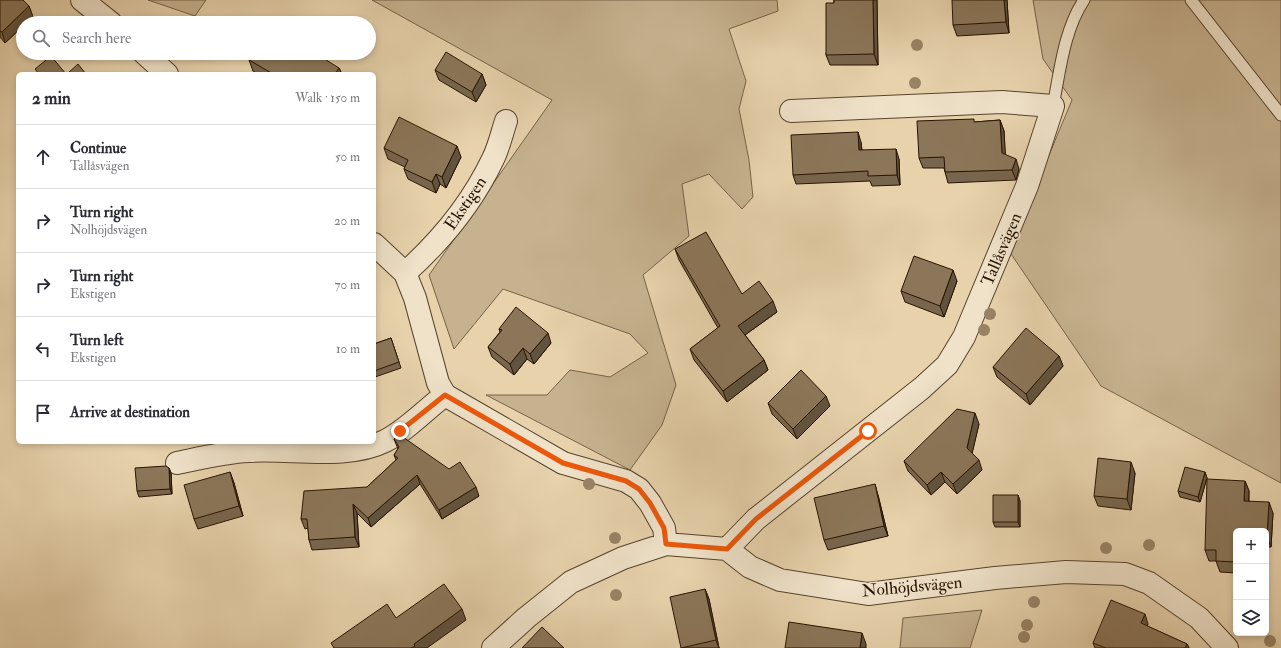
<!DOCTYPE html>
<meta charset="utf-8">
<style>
body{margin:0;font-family:"IM FELL Double Pica",serif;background:#f7f7f7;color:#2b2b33}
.controls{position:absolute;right:12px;bottom:12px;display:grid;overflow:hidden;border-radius:6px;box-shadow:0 2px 6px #0003}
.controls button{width:36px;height:36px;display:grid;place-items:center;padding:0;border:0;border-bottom:1px solid #e1e1e2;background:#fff;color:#2b2b33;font:20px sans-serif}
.stop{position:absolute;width:12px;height:12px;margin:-9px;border:3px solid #ea580c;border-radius:50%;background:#fff}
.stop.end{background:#ea580c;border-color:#fff;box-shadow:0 1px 4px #0008}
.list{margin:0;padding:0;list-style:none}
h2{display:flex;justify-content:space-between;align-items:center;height:52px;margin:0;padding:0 16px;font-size:17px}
h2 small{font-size:13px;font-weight:400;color:#7c7c81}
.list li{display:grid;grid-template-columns:26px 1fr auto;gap:12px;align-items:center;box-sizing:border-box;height:64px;padding:0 16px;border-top:1px solid #e1e1e2}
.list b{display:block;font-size:15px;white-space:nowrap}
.list p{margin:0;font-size:13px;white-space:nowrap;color:#7c7c81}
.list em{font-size:13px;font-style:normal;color:#7c7c81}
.icon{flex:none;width:22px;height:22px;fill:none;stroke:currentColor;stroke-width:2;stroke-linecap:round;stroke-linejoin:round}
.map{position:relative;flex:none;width:1281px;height:648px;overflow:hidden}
.search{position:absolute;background:#fff;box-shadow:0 2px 6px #0003;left:16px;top:16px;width:360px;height:44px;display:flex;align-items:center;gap:10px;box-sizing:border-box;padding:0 14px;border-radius:22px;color:#7c7c81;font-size:15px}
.panel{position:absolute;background:#fff;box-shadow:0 2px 6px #0003;left:16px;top:72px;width:360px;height:372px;border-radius:6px}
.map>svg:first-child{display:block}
</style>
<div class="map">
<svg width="1281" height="648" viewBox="0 0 1281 648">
<rect width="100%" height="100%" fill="#e7d2ac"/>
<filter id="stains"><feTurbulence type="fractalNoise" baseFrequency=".005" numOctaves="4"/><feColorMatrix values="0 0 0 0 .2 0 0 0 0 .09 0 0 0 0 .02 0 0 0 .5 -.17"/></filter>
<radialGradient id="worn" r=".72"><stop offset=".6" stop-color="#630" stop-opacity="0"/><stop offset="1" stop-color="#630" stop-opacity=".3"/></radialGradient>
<!-- green -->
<path fill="#c6b28f" stroke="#766248" d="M 148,0 L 206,0 L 195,16 Z
M 372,0 L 777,0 L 778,11 L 729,29 L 746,81 L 739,109 L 749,160 L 753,197 L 742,209 L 709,174 L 682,184 L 689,236 L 643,275 L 676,385 L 662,425 L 630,470 L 486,395 L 547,395 L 570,370 L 610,377 L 648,353 L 630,334 L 503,289 L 454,349 L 429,275 L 552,100 Z
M 1033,0 L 1281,0 L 1281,483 L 1101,386 L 1009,251 L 1072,100 L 1043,59 Z
M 982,610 L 970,648 L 900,648 L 903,618 Z"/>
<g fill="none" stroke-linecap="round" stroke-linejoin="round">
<defs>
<path id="lane" d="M 1191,0 L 1281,115
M 1053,106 C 1060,71 1064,30 1084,0"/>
<path id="street" d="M 82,0 L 111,23
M 144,53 L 167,74
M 374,244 L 405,273
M 445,395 L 438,383 L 415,298 L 405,273 C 442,240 472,203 493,159 C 499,147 502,133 506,121
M 177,463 C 201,458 225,452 249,451 C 290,448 348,460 385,441 C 407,430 425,410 445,395 L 563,463 L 626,481 L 639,489 L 650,503 L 664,528 L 666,544
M 727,549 L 756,519 L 922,388 L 947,365 L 964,337 L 1027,186 L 1053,106 L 1002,102 L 791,111
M 493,648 L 526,618 L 571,582 L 623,558 L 666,544 L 727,549 L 750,567 L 780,580 L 868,594 L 995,578 L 1066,572 L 1125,574 L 1149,583 L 1199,618 L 1227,648"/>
</defs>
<!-- lane casing -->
<use href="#lane" stroke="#57432b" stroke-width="13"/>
<!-- street casing -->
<use href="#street" stroke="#57432b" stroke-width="24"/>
<!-- lane -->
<use href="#lane" stroke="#efe2c9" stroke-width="11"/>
<!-- street -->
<use href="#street" stroke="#efe2c9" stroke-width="22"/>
</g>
<!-- trees -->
<g fill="#988365">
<circle cx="917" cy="45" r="6"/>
<circle cx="915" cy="83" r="6"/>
<circle cx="990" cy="314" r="6"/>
<circle cx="984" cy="330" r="6"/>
<circle cx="589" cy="484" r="6"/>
<circle cx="615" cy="538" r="6"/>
<circle cx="1149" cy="545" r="6"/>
<circle cx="1106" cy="548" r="6"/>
<circle cx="616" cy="595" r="6"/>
<circle cx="1034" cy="602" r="6"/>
<circle cx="1027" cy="625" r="6"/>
<circle cx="1024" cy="637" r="6"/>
<circle cx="1270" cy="641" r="6"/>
</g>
<!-- wall -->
<path fill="#78654d" stroke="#271300" d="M 0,0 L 29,6 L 33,17 L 5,43 L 0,37 Z
M 834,0 L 877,0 L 878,65 L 830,65 L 826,55 Z
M 1007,0 L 1009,33 L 957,36 L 953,25 Z
M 249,60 L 339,68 L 342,74 L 258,74 L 253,71 Z
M 435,70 L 482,74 L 486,85 L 476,102 L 439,80 Z
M 1000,120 L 1004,131 L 1005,155 L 1019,169 L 1016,180 L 948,183 L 945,172 L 944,168 L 923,168 L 919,158 L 975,122 Z
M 861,142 L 862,150 L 899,159 L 900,185 L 872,186 L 870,181 L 796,184 L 793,175 Z
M 384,148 L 461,157 L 446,188 L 440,184 L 436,193 L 408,179 L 404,169 L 405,167 L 388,159 Z
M 675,249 L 742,294 L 777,312 L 745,335 L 764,360 L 768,370 L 727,402 L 694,360 L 690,349 L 718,328 L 679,260 Z
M 957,281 L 944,317 L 905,302 L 901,291 Z
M 499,329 L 551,343 L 534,364 L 527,359 L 514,375 L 492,357 L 488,347 L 500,332 Z
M 391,338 L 401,368 L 375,377 L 374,375 L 374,344 Z
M 1059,356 L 1063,366 L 1030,405 L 997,377 L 993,367 Z
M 768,403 L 830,406 L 797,439 L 772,414 Z
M 979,424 L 972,453 L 982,470 L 957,494 L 945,482 L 931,495 L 908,471 L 904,461 Z
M 394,439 L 479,496 L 442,519 L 420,484 L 371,527 L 357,513 L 359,547 L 312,550 L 309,540 L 308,528 L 305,529 L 301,519 L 367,487 L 396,460 L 394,455 L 398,449 Z
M 169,468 L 171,473 L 172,494 L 139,497 L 137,491 Z
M 230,472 L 234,483 L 243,516 L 198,529 L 194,519 Z
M 1205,472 L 1207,478 L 1200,502 L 1180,497 L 1178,491 Z
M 1135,473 L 1131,510 L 1098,506 L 1094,496 Z
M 1245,481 L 1249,491 L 1249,501 L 1273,513 L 1271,547 L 1266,547 L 1266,531 L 1236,531 L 1236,573 L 1220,572 L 1216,561 L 1209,561 L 1205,550 Z
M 878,495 L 888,536 L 828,550 L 824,540 Z
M 1018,495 L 1020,501 L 1020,527 L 995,527 L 993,522 Z
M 705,589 L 709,599 L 719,648 L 681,648 Z
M 1148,624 L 1147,626 L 1187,644 L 1189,648 L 1095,648 L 1093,643 Z"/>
<!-- shaded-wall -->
<path fill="#61533e" stroke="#271300" d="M 873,0 L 877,0 L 878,65 L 874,54 Z
M 1004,0 L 1007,0 L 1009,33 L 1006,22 Z
M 29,6 L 33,17 L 26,23 L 23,23 L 23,26 L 5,43 L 2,32 Z
M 339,68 L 342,74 L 335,74 Z
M 482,74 L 486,85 L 476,102 L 472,92 Z
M 1000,120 L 1004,131 L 1006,163 L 1002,153 Z
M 858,132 L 861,142 L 862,160 L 859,150 Z
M 457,146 L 461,157 L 446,188 L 442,177 Z
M 896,149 L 899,159 L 900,185 L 897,175 Z
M 1016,159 L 1019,169 L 1016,180 L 1012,170 Z
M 436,174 L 440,184 L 436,193 L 432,182 Z
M 953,270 L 957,281 L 944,317 L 940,306 Z
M 773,301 L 777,312 L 742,337 L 738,326 Z
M 548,333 L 551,343 L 534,364 L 530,354 Z
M 523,348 L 527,359 L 514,375 L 510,364 Z
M 1059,356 L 1063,366 L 1030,405 L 1026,394 Z
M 764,360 L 768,370 L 727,402 L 723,391 Z
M 826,396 L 830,406 L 797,439 L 793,429 Z
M 975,413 L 979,424 L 971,458 L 967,448 Z
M 979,460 L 982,470 L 957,494 L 953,484 Z
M 1131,462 L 1135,473 L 1131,510 L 1127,499 Z
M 169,468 L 171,473 L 172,494 L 170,489 Z
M 230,472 L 234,483 L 243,516 L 239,506 Z
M 941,472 L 945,482 L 931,495 L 927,485 Z
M 1205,472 L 1207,478 L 1200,502 L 1198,497 Z
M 417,475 L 420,484 L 371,527 L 368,518 Z
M 1245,481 L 1249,491 L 1248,512 L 1244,501 Z
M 875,484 L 878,495 L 888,536 L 884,526 Z
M 476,487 L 479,496 L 442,519 L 439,510 Z
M 1018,495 L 1020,501 L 1020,527 L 1018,522 Z
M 1269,502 L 1273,513 L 1271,547 L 1267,537 Z
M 353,504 L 357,513 L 359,547 L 355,537 Z
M 705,589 L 709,599 L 719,648 L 716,640 Z
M 462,609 L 466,620 L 427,648 L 411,648 L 414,644 Z
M 1145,614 L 1148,624 L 1145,633 L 1141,623 Z
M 862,633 L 866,644 L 866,648 L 860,648 Z
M 1187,644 L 1189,648 L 1185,648 Z"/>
<!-- building -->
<path fill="#8b7659" stroke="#271300" d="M 0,0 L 23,0 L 29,6 L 2,32 L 0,31 Z
M 834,0 L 873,0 L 874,54 L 826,55 L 826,3 L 834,3 Z
M 952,0 L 1004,0 L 1006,22 L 953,25 Z
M 446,52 L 482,74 L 472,92 L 435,70 Z
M 253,53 L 315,53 L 339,68 L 335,74 L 273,74 L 249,60 Z
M 51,56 L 66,74 L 39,74 L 35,69 Z
M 78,64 L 86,74 L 67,74 Z
M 399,117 L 457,146 L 442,177 L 436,174 L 432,182 L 404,169 L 408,160 L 384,148 Z
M 974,119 L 974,122 L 1000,120 L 1002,153 L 1016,159 L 1012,170 L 945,172 L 944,157 L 919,158 L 917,121 Z
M 858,132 L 859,150 L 896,149 L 897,175 L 868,176 L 868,171 L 793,175 L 791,135 Z
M 706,232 L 742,294 L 759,281 L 773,301 L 738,326 L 764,360 L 723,391 L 690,349 L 720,326 L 675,249 Z
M 914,256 L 953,270 L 940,306 L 901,291 Z
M 516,307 L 548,333 L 530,354 L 523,348 L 510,364 L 488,347 L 502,330 L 499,329 Z
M 1026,328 L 1059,356 L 1026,394 L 993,367 Z
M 391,338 L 399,362 L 374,371 L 374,344 Z
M 801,370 L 826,396 L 793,429 L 768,403 Z
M 957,409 L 975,413 L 967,448 L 979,460 L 953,484 L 941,472 L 927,485 L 904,461 Z
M 400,435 L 449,469 L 460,462 L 476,487 L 439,510 L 417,475 L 368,518 L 353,504 L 355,537 L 309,540 L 307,519 L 301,519 L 304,491 L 367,487 L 398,458 L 394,455 L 399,447 L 394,439 Z
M 1098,458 L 1131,462 L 1127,499 L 1094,496 Z
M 166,466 L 169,468 L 170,489 L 137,491 L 135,468 Z
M 1185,467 L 1205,472 L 1198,497 L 1178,491 Z
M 230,472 L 239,506 L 194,519 L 184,485 Z
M 1207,479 L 1245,481 L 1244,501 L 1269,502 L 1267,537 L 1266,537 L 1266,531 L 1236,531 L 1236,562 L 1216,561 L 1216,550 L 1205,550 Z
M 875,484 L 884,526 L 824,540 L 814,498 Z
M 993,495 L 1018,495 L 1018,522 L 993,522 Z
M 444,584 L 462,609 L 414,644 L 415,646 L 411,648 L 334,648 L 331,643 L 387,604 L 396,618 Z
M 705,589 L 716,640 L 681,648 L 670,597 Z
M 1111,600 L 1145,614 L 1141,623 L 1187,644 L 1185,648 L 1106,648 L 1093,643 Z
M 789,622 L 862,633 L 860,648 L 785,648 Z
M 542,627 L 564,648 L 522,648 Z"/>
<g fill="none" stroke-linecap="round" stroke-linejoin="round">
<!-- route -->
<path stroke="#ea580c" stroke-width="5" d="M 400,431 L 445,395 L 563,463 L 626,481 L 639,489 L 650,503 L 664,528 L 666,544 L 727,549 L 756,519 L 868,431"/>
</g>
<g text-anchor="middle" stroke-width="3" stroke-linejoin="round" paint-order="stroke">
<!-- street labels -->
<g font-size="17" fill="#271300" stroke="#efe2c9">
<text transform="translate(465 203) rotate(-56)" y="6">Ekstigen</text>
<text transform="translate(1001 249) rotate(-67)" y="6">Tallåsvägen</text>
<text transform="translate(912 586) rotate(-5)" y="6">Nolhöjdsvägen</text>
</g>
</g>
<rect width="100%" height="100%" filter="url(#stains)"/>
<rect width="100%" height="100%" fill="url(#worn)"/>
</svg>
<div class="controls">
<button>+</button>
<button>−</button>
<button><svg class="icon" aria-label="layers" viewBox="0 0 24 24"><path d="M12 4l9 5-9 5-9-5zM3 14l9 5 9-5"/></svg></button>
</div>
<div class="stop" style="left:868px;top:431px"></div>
<div class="stop end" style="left:400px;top:431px"></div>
<div class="search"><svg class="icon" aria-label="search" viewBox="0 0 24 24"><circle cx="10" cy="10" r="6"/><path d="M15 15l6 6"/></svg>Search here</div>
<section class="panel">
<h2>2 min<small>Walk · 150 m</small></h2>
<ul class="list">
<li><svg class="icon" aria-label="ahead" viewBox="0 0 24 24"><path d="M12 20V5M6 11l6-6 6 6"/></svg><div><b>Continue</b><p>Tallåsvägen</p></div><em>50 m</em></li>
<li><svg class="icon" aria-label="right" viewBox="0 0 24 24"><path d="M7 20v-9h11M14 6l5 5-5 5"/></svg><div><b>Turn right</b><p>Nolhöjdsvägen</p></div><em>20 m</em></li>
<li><svg class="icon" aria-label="right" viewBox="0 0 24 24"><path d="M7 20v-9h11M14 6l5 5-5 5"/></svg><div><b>Turn right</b><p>Ekstigen</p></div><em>70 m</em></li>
<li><svg class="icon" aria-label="left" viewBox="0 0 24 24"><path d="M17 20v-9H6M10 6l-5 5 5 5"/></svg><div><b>Turn left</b><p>Ekstigen</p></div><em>10 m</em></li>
<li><svg class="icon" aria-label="arrive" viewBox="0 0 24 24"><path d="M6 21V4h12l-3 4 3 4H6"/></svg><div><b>Arrive at destination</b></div></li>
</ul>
</section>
</div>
